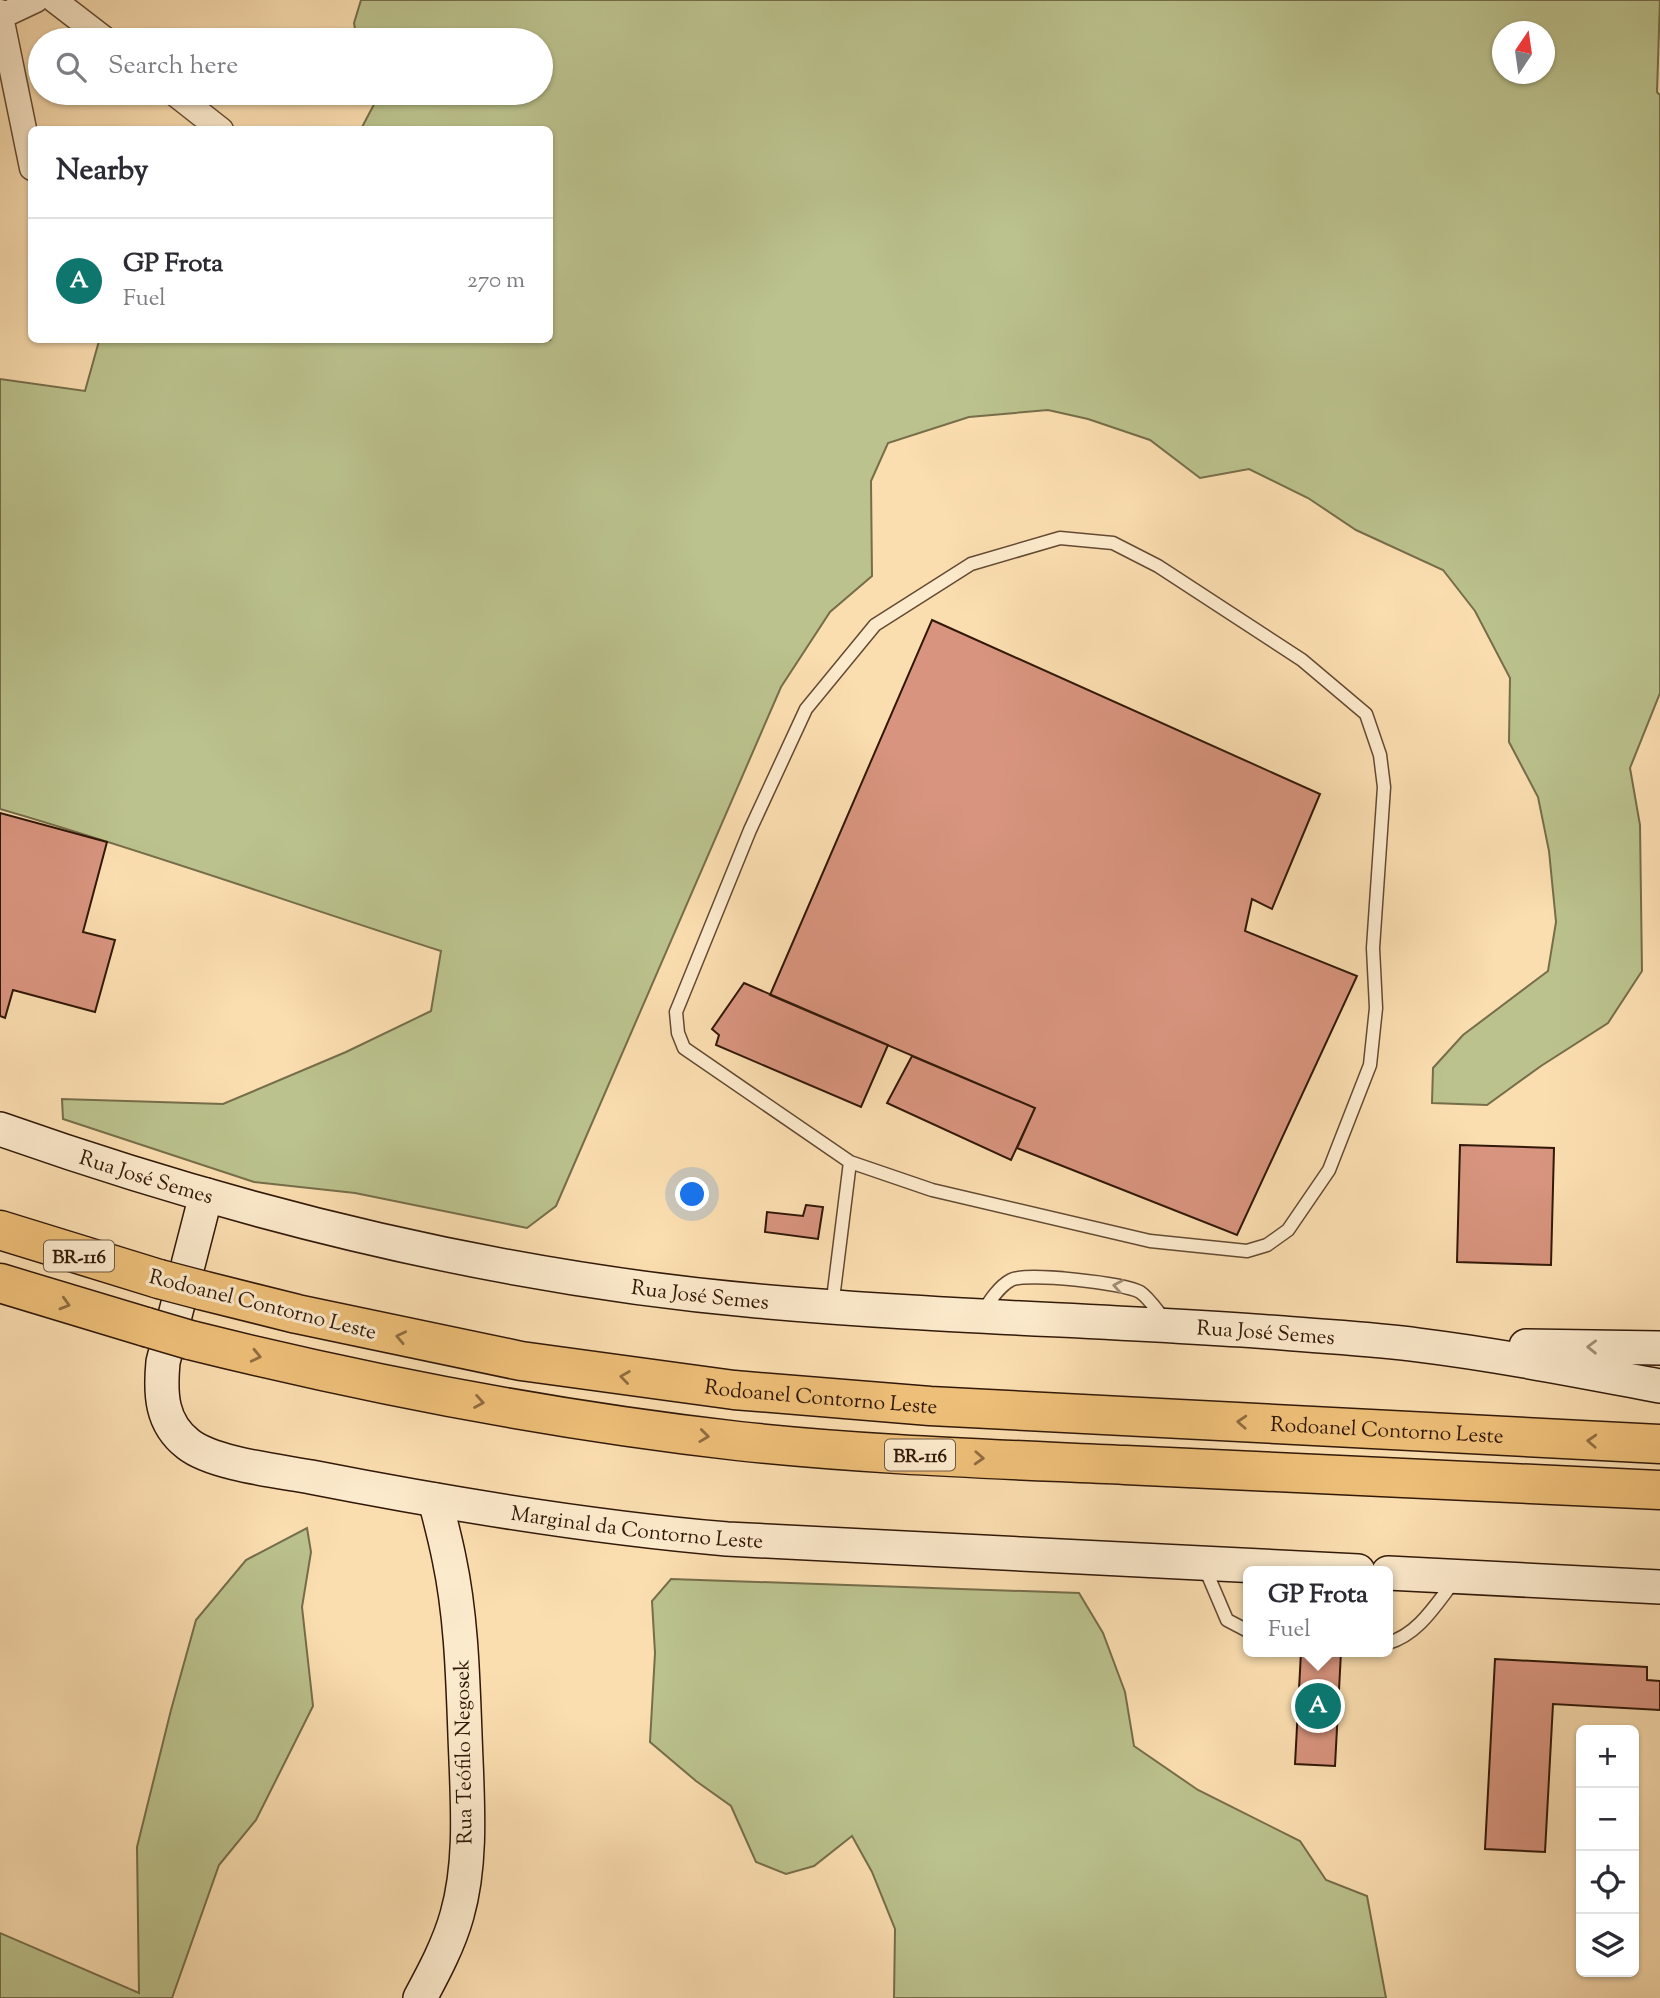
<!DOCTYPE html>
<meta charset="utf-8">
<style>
body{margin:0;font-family:"Sorts Mill Goudy",serif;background:#f7f7f7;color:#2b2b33}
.controls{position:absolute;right:21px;bottom:21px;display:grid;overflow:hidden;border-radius:10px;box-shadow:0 2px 5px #0004}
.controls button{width:63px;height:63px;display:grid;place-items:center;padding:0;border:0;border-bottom:2px solid #e1e1e2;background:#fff;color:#2b2b33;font:35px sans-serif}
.compass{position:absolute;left:1492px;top:21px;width:63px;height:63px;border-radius:50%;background:#fff;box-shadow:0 2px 5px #0004;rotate:13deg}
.you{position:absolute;left:693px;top:1195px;width:24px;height:24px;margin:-18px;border:5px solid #fff;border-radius:50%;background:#1a73e8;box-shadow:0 0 0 10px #1a73e833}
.badge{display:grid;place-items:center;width:46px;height:46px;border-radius:50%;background:#0f766e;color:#fff;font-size:23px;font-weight:700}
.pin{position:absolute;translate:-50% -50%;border:4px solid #fff;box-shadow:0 2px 7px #0006}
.popup{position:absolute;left:1243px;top:1566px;width:150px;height:91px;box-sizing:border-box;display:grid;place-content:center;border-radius:10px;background:#fff;filter:drop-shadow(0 2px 5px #0005);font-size:23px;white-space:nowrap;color:#7c7c81}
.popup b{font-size:26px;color:#2b2b33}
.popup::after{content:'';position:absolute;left:50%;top:100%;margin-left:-14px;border:14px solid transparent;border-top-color:#fff}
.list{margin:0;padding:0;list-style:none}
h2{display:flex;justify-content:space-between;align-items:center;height:91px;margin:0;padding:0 28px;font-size:30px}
h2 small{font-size:23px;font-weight:400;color:#7c7c81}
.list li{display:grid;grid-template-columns:46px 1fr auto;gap:21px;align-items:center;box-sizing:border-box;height:126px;padding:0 28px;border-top:2px solid #e1e1e2}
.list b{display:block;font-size:26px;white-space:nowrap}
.list p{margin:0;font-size:23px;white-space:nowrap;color:#7c7c81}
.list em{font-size:23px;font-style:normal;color:#7c7c81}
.icon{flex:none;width:38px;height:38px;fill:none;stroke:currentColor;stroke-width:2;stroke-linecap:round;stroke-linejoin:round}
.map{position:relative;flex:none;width:1660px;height:1998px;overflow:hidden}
.search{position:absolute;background:#fff;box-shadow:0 2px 5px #0004;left:28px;top:28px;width:525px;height:77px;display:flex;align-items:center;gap:18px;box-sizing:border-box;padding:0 24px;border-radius:38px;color:#7c7c81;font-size:26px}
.panel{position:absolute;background:#fff;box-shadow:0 2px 5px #0004;left:28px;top:126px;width:525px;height:217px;border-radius:10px}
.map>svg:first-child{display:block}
</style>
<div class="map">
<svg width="1660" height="1998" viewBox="0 0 1660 1998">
<rect width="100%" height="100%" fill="#fbdeb0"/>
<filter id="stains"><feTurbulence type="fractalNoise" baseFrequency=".00286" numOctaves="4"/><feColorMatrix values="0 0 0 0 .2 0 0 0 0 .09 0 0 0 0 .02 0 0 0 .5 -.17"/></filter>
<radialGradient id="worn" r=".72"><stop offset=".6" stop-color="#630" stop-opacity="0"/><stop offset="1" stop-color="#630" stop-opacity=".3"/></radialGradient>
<!-- green -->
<path fill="#bbc28d" stroke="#766d4a" stroke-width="2" fill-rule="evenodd" d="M 361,0 L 1660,0 L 1657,92 L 1660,95 L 1660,693 L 1630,768 L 1640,825 L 1642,971 L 1608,1023 L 1541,1066 L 1487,1105 L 1432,1103 L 1433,1068 L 1463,1035 L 1548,971 L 1556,922 L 1549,851 L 1538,797 L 1509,742 L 1510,678 L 1475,611 L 1443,570 L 1356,530 L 1308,498 L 1249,469 L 1200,478 L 1150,440 L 1088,419 L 1048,410 L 969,417 L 888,443 L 871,481 L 872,576 L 830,612 L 781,687 L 556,1206 L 527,1228 L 355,1193 L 254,1182 L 63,1119 L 62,1099 L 223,1104 L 346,1052 L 431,1011 L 441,951 C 294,904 148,852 0,809 L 0,379 L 85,391 L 99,341 L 550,340 L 550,130 L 361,129 L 380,93 L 541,93 L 541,40 L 357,40 L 354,23 ZM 1502,32 L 1544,32 L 1544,74 L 1502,74 Z
M 307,1528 L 311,1552 L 302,1607 L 313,1706 L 256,1820 L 219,1865 L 172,1998 L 0,1998 L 0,1933 L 139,1993 L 137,1847 L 171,1710 L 196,1620 L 246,1560 Z
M 671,1579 L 1079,1593 L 1103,1633 L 1125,1692 L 1134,1746 L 1198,1790 L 1300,1841 L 1326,1880 L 1367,1896 L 1386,1998 L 894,1998 L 895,1929 L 872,1872 L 852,1836 L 814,1866 L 786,1874 L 756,1862 L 731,1806 L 696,1781 L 650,1742 L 655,1653 L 652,1601 Z"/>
<!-- building -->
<path fill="#d8947e" stroke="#311808" stroke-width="2" d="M 932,620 L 1320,794 L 1272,909 L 1252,899 L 1245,931 L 1357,976 L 1237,1235 L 1017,1148 L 1035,1108 L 770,995 Z
M 0,813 L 107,842 L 83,932 L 115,940 L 95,1012 L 13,990 L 5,1018 L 0,1016 Z
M 744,983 L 888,1045 L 861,1107 L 716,1045 L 719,1035 L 712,1029 Z
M 912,1056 L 1035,1108 L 1011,1160 L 887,1103 Z
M 1460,1145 L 1554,1148 L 1551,1265 L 1457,1262 Z
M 806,1205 L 823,1207 L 818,1239 L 765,1232 L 767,1212 L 803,1216 Z
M 1301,1652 L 1341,1652 L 1335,1766 L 1295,1764 Z
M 1495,1659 L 1647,1667 L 1647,1680 L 1660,1681 L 1660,1710 L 1553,1704 L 1545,1852 L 1485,1849 Z"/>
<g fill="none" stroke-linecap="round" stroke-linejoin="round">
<defs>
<path id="lane" d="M 1060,538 L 1113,543 L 1158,566 L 1302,660 L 1366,714 L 1380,755 L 1384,787 L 1373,948 L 1376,1008 L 1370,1065 L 1329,1170 L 1288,1230 L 1267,1245 L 1247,1251 L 1150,1241 L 932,1190 L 850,1162 L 684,1048 L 678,1033 L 676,1012 L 750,830 L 806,709 L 875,625 L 971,564 Z
M 832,1307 L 850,1162
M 982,1313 C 989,1302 999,1286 1011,1280 C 1026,1272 1124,1283 1140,1292 C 1149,1298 1158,1312 1165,1320
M 1204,1566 L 1227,1620 L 1248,1631
M 1388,1643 C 1419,1634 1436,1604 1455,1580"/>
<path id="street" d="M 54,0 L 106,40
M 0,12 L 32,168
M 0,17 L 36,0
M 174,93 L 221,130"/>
<g id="secondary">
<path id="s1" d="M 0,1129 C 244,1215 500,1278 758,1301 C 933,1317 1108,1320 1283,1333 C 1328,1337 1373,1339 1418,1345 C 1499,1355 1580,1371 1660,1386"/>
<path id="s2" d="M 206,1195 L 163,1362 C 160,1394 161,1423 188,1444 C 213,1464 279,1471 311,1477 C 449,1504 587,1527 727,1539 L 1358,1571"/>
<path d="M 1526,1346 L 1660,1348"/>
<path d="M 1388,1573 L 1660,1587"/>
<path d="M 420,1998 C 434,1972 449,1944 457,1915 C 471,1866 468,1811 466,1760 C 463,1693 463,1624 449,1558 C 445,1538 440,1519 435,1500"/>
</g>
<g id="highway">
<path d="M 0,1230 L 159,1279"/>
<path d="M 0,1283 L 146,1327"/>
<path id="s3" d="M 201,1290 L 297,1314 L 521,1361 L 734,1390 L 930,1406 L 1660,1444"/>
<path d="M 190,1340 C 371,1385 553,1420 738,1441 C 867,1455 996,1459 1125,1465 C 1303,1473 1482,1482 1660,1490"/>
</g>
</defs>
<!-- lane casing -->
<use href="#lane" stroke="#644a32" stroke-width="15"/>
<!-- street casing -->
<use href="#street" stroke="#644a32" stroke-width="27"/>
<!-- secondary casing -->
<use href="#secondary" stroke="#311808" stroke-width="36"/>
<!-- highway casing -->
<use href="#highway" stroke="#311808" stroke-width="41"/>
<!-- lane -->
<use href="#lane" stroke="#fceacc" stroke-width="12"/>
<!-- street -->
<use href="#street" stroke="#fceacc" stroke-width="24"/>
<!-- secondary -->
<use href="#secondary" stroke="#fceacc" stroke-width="33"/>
<!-- highway -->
<use href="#highway" stroke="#eebf78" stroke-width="38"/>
<defs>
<path id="highway-bridge" d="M 159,1279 L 201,1290
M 146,1327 L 190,1340"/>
</defs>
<!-- highway-bridge casing -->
<use href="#highway-bridge" stroke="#311808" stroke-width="41" stroke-linecap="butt"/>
<!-- highway-bridge -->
<use href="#highway-bridge" stroke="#eebf78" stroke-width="38"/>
</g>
<!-- one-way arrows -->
<defs><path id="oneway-chevron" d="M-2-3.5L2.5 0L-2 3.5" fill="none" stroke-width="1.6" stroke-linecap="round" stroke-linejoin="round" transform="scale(1.75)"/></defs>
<g stroke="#a18c74">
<use href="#oneway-chevron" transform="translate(1118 1286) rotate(-170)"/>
<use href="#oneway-chevron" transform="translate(1592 1347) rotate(-179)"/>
</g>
<g stroke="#906c40">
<use href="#oneway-chevron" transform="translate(65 1304) rotate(16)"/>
<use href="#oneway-chevron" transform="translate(401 1337) rotate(-168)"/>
<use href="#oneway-chevron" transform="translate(256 1356) rotate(13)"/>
<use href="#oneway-chevron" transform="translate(625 1377) rotate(-172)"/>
<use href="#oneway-chevron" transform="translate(479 1402) rotate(10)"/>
<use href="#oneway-chevron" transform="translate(1242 1422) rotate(-177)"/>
<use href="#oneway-chevron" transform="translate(704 1436) rotate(7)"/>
<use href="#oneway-chevron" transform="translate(1592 1441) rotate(-177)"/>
<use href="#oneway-chevron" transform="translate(979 1458) rotate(3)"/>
</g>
<g text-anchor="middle" stroke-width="6" stroke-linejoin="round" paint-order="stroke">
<!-- shield labels -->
<g fill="#fceacc" stroke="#6e5743" stroke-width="2">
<rect x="44" y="1240.5" width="70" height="31" rx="5"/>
<rect x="885" y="1439.5" width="70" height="31" rx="5"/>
</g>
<g font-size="19" font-weight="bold" fill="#311808">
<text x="79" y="1263">BR-116</text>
<text x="920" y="1462">BR-116</text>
</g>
<!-- street labels -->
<g font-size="21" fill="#311808" stroke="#fceacc">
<text dy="7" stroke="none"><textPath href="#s1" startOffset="154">Rua José Semes</textPath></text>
<text dy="7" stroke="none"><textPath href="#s1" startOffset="721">Rua José Semes</textPath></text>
<text transform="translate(263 1304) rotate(14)" y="7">Rodoanel Contorno Leste</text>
<text dy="7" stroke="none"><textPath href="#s1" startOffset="1288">Rua José Semes</textPath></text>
<text dy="7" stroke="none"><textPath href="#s3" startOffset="630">Rodoanel Contorno Leste</textPath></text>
<text dy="7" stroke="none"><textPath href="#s3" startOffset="1197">Rodoanel Contorno Leste</textPath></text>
<text dy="7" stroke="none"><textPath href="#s2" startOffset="721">Marginal da Contorno Leste</textPath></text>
<text transform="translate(463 1752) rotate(-91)" y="7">Rua Teófilo Negosek</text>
</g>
</g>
<rect width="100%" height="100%" filter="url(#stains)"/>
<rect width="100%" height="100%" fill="url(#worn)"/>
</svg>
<div class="controls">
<button>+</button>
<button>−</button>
<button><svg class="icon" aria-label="locate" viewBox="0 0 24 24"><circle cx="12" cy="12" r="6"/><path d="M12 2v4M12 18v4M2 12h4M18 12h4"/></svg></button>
<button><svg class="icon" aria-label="layers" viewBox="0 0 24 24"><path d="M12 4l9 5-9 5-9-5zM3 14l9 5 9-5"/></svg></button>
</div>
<svg class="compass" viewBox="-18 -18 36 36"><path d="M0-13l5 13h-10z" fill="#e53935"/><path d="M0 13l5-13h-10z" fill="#7c7c81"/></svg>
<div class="you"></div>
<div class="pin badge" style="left:1318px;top:1706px">A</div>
<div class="popup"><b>GP Frota</b>Fuel</div>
<div class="search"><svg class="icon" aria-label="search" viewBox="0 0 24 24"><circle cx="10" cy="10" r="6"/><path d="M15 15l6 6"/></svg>Search here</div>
<section class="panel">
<h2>Nearby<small></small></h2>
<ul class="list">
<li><span class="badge">A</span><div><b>GP Frota</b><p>Fuel</p></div><em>270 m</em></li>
</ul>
</section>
</div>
